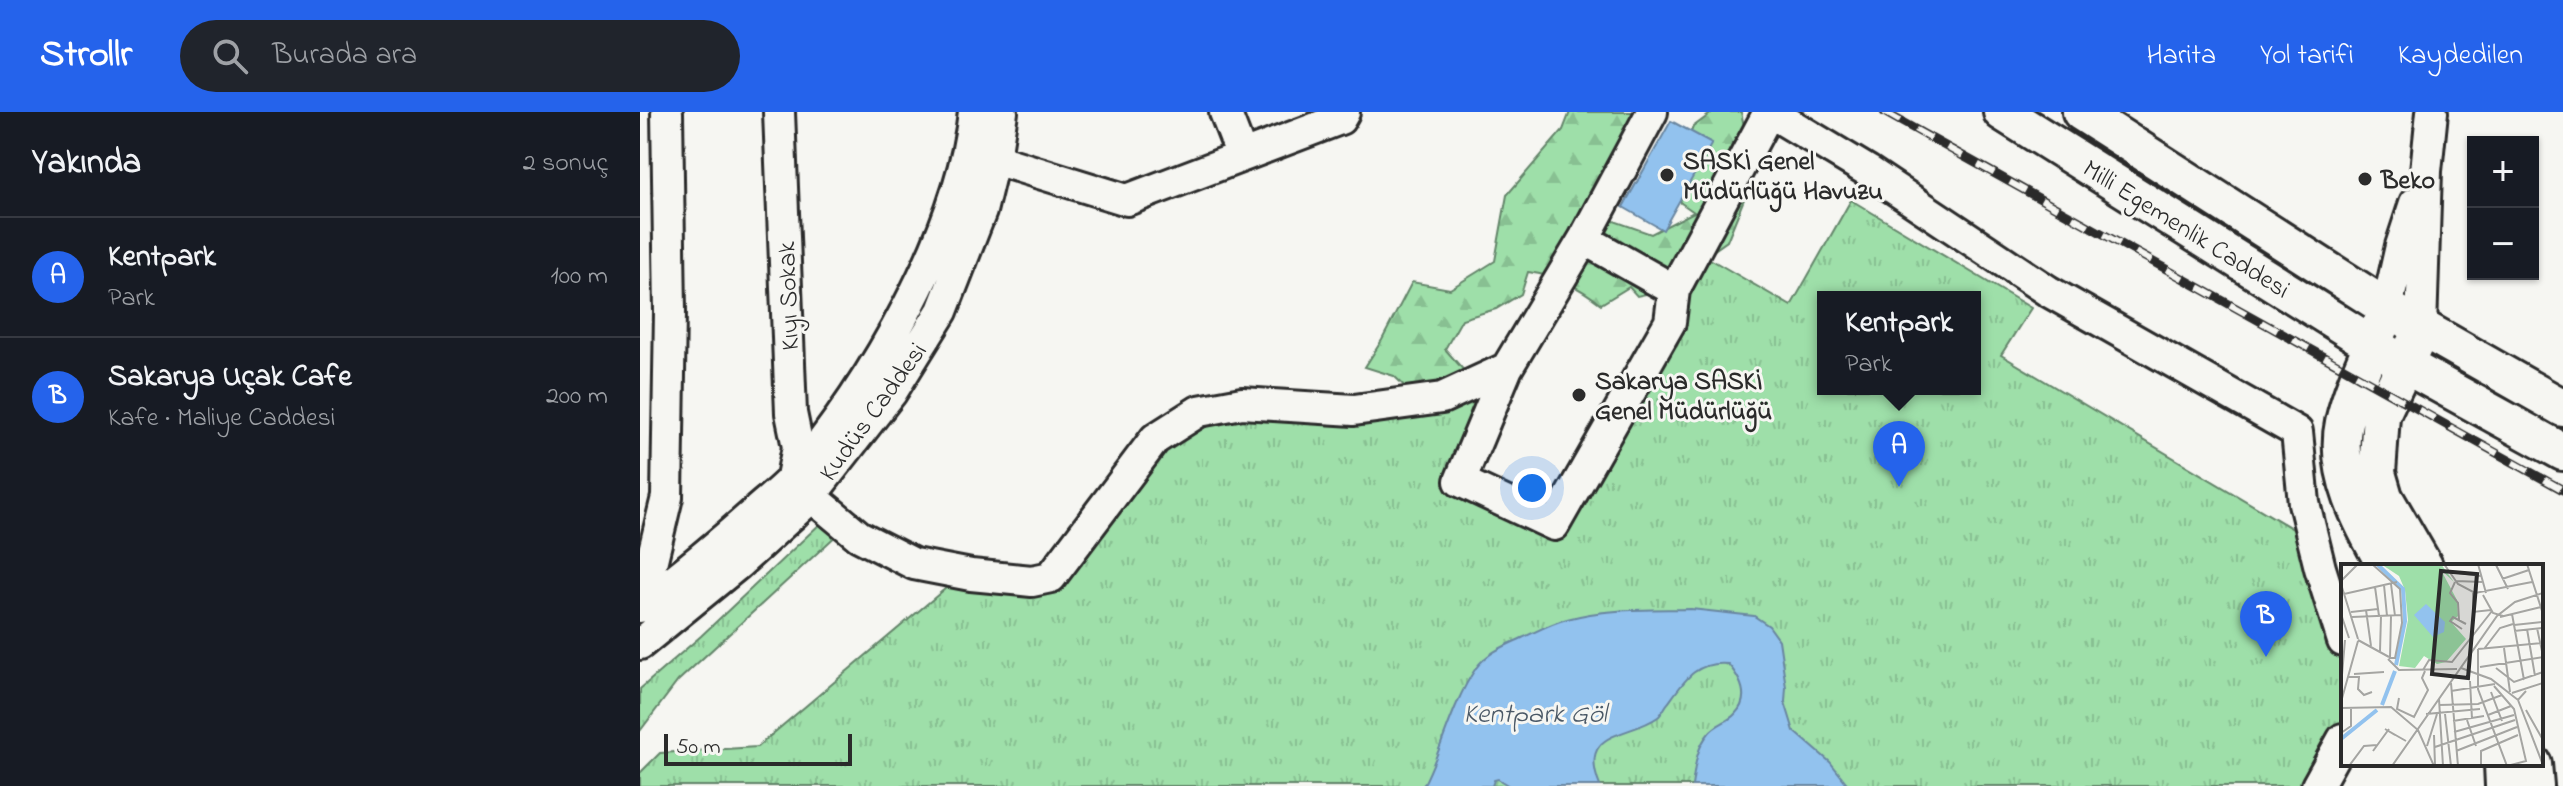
<!DOCTYPE html>
<html lang="tr">
<meta charset="utf-8">
<style>
body{margin:0;font-family:"Indie Flower",sans-serif;background:#20242c;color:#f1f3f6}
.controls{position:absolute;right:24px;top:24px;display:grid;overflow:hidden;border-radius:0px;box-shadow:0 2px 6px #0004}
.controls button{width:72px;height:72px;display:grid;place-items:center;padding:0;border:0;border-bottom:2px solid #363941;background:#171b24;color:#f1f3f6;font:40px sans-serif}
.scale{position:absolute;left:24px;bottom:20px;width:188px;box-sizing:border-box;padding-left:8px;border:4px solid #2b2b2b;border-top:0;font-size:22px;line-height:28px;white-space:nowrap;color:#2b2b2b;-webkit-text-stroke:6px #f6f6f2;paint-order:stroke}
.you{position:absolute;left:892px;top:376px;width:28px;height:28px;margin:-20px;border:6px solid #fff;border-radius:50%;background:#1a73e8;box-shadow:0 0 0 12px #1a73e833}
.badge{display:grid;place-items:center;width:52px;height:52px;border-radius:50%;background:#2563eb;color:#fff;font-size:26px;font-weight:700}
.pin{position:absolute;translate:-50% -66px;filter:drop-shadow(0 2px 4px #0008)}
.pin::after{content:'';position:absolute;top:42px;width:28px;height:24px;background:inherit;clip-path:polygon(0 0,100% 0,50% 100%)}
.popup{position:absolute;left:1177px;top:179px;width:164px;height:104px;box-sizing:border-box;display:grid;place-content:center;border-radius:0px;background:#171b24;filter:drop-shadow(0 2px 6px #0005);font-size:26px;white-space:nowrap;color:#9ea1a6}
.popup b{font-size:30px;color:#f1f3f6}
.popup::after{content:'';position:absolute;left:50%;top:100%;margin-left:-16px;border:16px solid transparent;border-top-color:#171b24}
.list{margin:0;padding:0;list-style:none}
h2{display:flex;justify-content:space-between;align-items:center;height:104px;margin:0;padding:0 32px;font-size:34px}
h2 small{font-size:26px;font-weight:400;color:#9ea1a6}
.list li{display:grid;grid-template-columns:52px 1fr auto;gap:24px;align-items:center;box-sizing:border-box;height:120px;padding:0 32px;border-top:2px solid #363941}
.list b{display:block;font-size:30px;white-space:nowrap}
.list p{margin:0;font-size:26px;white-space:nowrap;color:#9ea1a6}
.list em{font-size:26px;font-style:normal;color:#9ea1a6}
.icon{flex:none;width:44px;height:44px;fill:none;stroke:currentColor;stroke-width:2;stroke-linecap:round;stroke-linejoin:round}
.map{position:relative;flex:none;width:1923px;height:674px;overflow:hidden}
header{display:flex;align-items:center;gap:48px;box-sizing:border-box;height:112px;padding:0 40px;background:#2563eb;color:#fff}
header strong{font-size:38px}
nav{display:flex;gap:44px;margin-inline-start:auto;font-size:28px}
.search{width:560px;height:72px;background:#20242c;display:flex;align-items:center;gap:20px;box-sizing:border-box;padding:0 28px;border-radius:44px;color:#9ea1a6;font-size:30px}
main{display:flex}
aside{flex:1;background:#171b24}
.map>svg:first-child{display:block}
</style>
<header>
<strong>Strollr</strong>
<div class="search"><svg class="icon" aria-label="search" viewBox="0 0 24 24"><circle cx="10" cy="10" r="6"/><path d="M15 15l6 6"/></svg>Burada ara</div>
<nav><a>Harita</a><a>Yol tarifi</a><a>Kaydedilen</a></nav>
</header>
<main>
<aside>
<h2>Yakında<small>2 sonuç</small></h2>
<ul class="list">
<li><span class="badge">A</span><div><b>Kentpark</b><p>Park</p></div><em>100 m</em></li>
<li><span class="badge">B</span><div><b>Sakarya Uçak Cafe</b><p>Kafe · Maliye Caddesi</p></div><em>200 m</em></li>
</ul>
</aside>
<div class="map">
<svg width="1923" height="674" viewBox="0 0 1923 674">
<defs>
<pattern id="forest-firs" width="22" height="20" patternUnits="userSpaceOnUse" patternTransform="scale(2)"><rect width="22" height="20" fill="#9edfa9"/><path d="M5 1l3.5 6h-7zM16 11l3.5 6h-7z" fill="#88c092"/></pattern>
<pattern id="park-tufts" width="24" height="20" patternUnits="userSpaceOnUse" patternTransform="scale(2)"><rect width="24" height="20" fill="#9edfa9"/><path d="M3 7l-1-3M5 7V3M7 7l1-3M15 17l-1-3M17 17v-4M19 17l1-3" fill="none" stroke="#88c092"/></pattern>
</defs>
<rect width="100%" height="100%" fill="#f6f6f2"/>
<filter id="ink" filterUnits="userSpaceOnUse"><feTurbulence type="fractalNoise" baseFrequency=".0125" numOctaves="2"/><feDisplacementMap in="SourceGraphic" scale="16" xChannelSelector="R" yChannelSelector="G"/><feConvolveMatrix kernelMatrix="1 2 1 2 8 2 1 2 1" color-interpolation-filters="sRGB"/></filter>
<g filter="url(#ink)">
<!-- forest -->
<path fill="url(#forest-firs)" stroke="#64856a" stroke-width="2" d="M 930,0 L 1022,0 L 961,79 L 974,109 L 1011,122 L 1054,100 L 1041,91 L 1036,56 L 1053,15 L 1073,0 L 1101,0 L 1112,52 L 1111,70 L 1087,129 L 1015,180 L 997,184 L 989,175 L 961,192 C 938,174 917,164 888,160 L 881,182 L 856,197 L 822,207 L 805,237 L 828,263 L 775,284 L 754,264 L 725,255 L 742,228 L 772,170 L 810,177 L 855,149 L 867,83 L 923,18 Z"/>
<!-- park -->
<path fill="url(#park-tufts)" stroke="#64856a" stroke-width="2" fill-rule="evenodd" d="M 1211,88 L 1391,196 L 1361,243 L 1673,429 L 1703,529 L 1703,618 L 1667,674 L 0,674 L 0,661 L 20,641 L 117,635 L 312,471 L 392,469 L 559,299 L 714,298 L 867,256 L 821,368 L 914,413 L 1030,210 L 1070,147 L 1151,194 ZM 1183,185 L 1335,185 L 1335,277 L 1183,277 Z
M 182,410 L 200,420 L 38,569 L 0,619 L 0,577 L 61,524 Z"/>
<!-- water -->
<path fill="#92c2ee" stroke="#6986a0" stroke-width="2" d="M 1031,9 L 1072,31 L 1023,118 L 983,95 Z
M 1051,497 L 1114,504 L 1129,514 L 1139,528 L 1146,575 L 1145,590 L 1154,619 L 1190,650 L 1209,674 L 1052,674 C 1055,655 1056,636 1069,621 C 1076,612 1088,610 1095,602 C 1111,586 1100,566 1088,552 C 1057,549 1046,566 1029,590 C 1025,594 1022,602 1018,605 C 989,626 937,617 960,674 L 869,674 L 858,667 L 854,668 L 852,674 L 783,674 C 803,636 811,593 836,556 C 848,540 865,534 882,526 C 897,519 911,511 927,507 C 966,496 1011,498 1051,497 Z"/>
<g fill="none" stroke-linecap="round" stroke-linejoin="round">
<defs>
<path id="minor" d="M 139,0 L 151,301 L 158,335 L 152,365
M 585,0 L 602,44
M 1012,0 L 944,127 L 1034,178 L 1129,0
M 1130,0 L 1228,59 L 1408,179 L 1657,320 L 1664,391 L 1680,456 L 1703,529
M 354,47 L 487,88 L 700,7 L 704,0
M 944,127 L 867,256 L 820,369 L 914,413 L 1030,210 L 1034,178
M 1747,196 L 1761,134 L 1775,91
M 1781,217 L 1786,59 L 1792,0
M 171,384 L 219,424 L 274,452 L 331,463 L 392,469 L 411,465 L 515,327 L 559,299 L 602,291 L 714,298 L 802,286 L 867,256
M 1,494 L 27,385 L 30,200 L 27,0
M 0,495 C 39,465 76,435 113,402 C 126,390 141,379 153,366 C 232,274 321,121 334,0
M 0,532 L 98,452 L 165,391 L 251,281 L 302,199 L 341,99 L 357,33 L 362,0
M 1677,674 L 1703,627"/>
<path id="major" d="M 1362,0 L 1765,253 L 1923,340
M 1441,0 L 1747,196 L 1923,296
M 1741,212 C 1728,243 1712,276 1704,310 C 1693,360 1722,413 1746,454
M 1774,233 L 1741,303 L 1737,361 L 1744,385 L 1784,454
M 1863,652 L 1864,674
M 1893,652 L 1895,674"/>
</defs>
<!-- minor casing -->
<use href="#minor" stroke="#2b2b2b" stroke-width="36"/>
<!-- major casing -->
<use href="#major" stroke="#2b2b2b" stroke-width="42"/>
<!-- minor -->
<use href="#minor" stroke="#f6f6f2" stroke-width="30"/>
<!-- major -->
<use href="#major" stroke="#f6f6f2" stroke-width="36"/>
<defs>
<path id="rail" d="M 1244,0 L 1923,378"/>
</defs>
<!-- rail casing -->
<use href="#rail" stroke="#2b2b2b" stroke-width="9"/>
<!-- rail -->
<use href="#rail" stroke="#f6f6f2" stroke-width="6" stroke-dasharray="18" stroke-linecap="butt"/>
</g>
</g>
<!-- markers -->
<g fill="#2b2b2b" stroke="#f6f6f2" stroke-width="3">
<circle cx="1027" cy="63" r="8"/>
<circle cx="1725" cy="67" r="8"/>
<circle cx="939" cy="283" r="8"/>
</g>
<g text-anchor="middle" stroke-width="6" stroke-linejoin="round" paint-order="stroke">
<!-- poi labels -->
<g font-size="26" font-weight="bold" fill="#2b2b2b" stroke="#f6f6f2" text-anchor="start">
<text x="1043" y="57">SASKİ Genel<tspan x="1043" dy="30">Müdürlüğü Havuzu</tspan></text>
<text x="1741" y="76">Beko</text>
<text x="955" y="277">Sakarya SASKİ<tspan x="955" dy="30">Genel Müdürlüğü</tspan></text>
</g>
<!-- street labels -->
<g font-size="26" fill="#2b2b2b" stroke="#f6f6f2">
<text transform="translate(1547 116) rotate(32)" y="9">Milli Egemenlik Caddesi</text>
<text transform="translate(147 184) rotate(-92)" y="9">Kıyı Sokak</text>
<text transform="translate(232 299) rotate(-54)" y="9">Kudüs Caddesi</text>
</g>
<!-- water labels -->
<g font-size="28" font-style="italic" fill="#4a5866" stroke="#f6f6f2">
<text x="895" y="610">Kentpark Göl</text>
</g>
</g>
<!-- overview -->
<g transform="translate(1701 452)">
<rect width="202" height="202" fill="#f6f6f2"/>
<path d="M 40,0 L 100,0 L 113,18 L 100,6 L 116,36 L 117,52 L 110,58 L 125,75 L 105,98 L 96,100 L 83,92 L 74,104 L 58,102 L 67,56 L 64,26 L 58,12 Z" fill="#9edfa9"/>
<path d="M 85,40 L 104,58 L 103,68 L 92,73 L 73,51 Z" fill="#92c2ee"/>
<path fill="none" stroke="#92c2ee" stroke-width="4" d="M 36,0 L 62,25 L 64,57 L 55,101M 41,141 L 54,107M 0,175 L 36,146"/>
<path fill="none" stroke="#a5a5a2" stroke-width="2" d="M 31,0 L 59,25 L 61,59 L 54,94 L 48,94M 103,0 L 117,20 L 134,29 L 191,18M 107,0 L 155,1M 137,0 L 145,29M 186,0 L 202,50M 155,1 L 167,25M 110,8 L 140,12M 161,15 L 188,6M 0,17 L 17,0M 115,17 L 141,18M 114,18 L 109,29 L 117,39 L 118,56M 0,20 L 17,75M 50,20 L 54,52M 43,21 L 46,52M 34,23 L 38,52M 132,29 L 132,48 L 150,46M 3,30 L 56,18M 142,31 L 152,49 L 162,52M 25,46 L 30,82M 10,48 L 37,45M 0,50 L 8,74M 171,50 L 183,116M 11,53 L 61,51M 159,53 L 200,43M 173,61 L 202,58M 196,64 L 202,92M 121,65 L 109,57 L 112,53 L 125,60M 186,65 L 194,112M 173,67 L 202,64M 17,76 L 48,93M 163,84 L 169,128M 137,85 L 137,125 L 166,202 L 185,197 L 173,145 L 153,122M 137,85 L 202,79M 143,85 L 159,64 L 172,60M 39,87 L 40,52M 49,94 L 50,52M 47,95 L 58,106 L 116,105M 139,103 L 202,93M 120,104 L 150,115 L 177,136 L 185,127M 155,104 L 173,118 L 202,108M 82,106 L 88,96 L 111,98 L 151,47M 13,110 L 43,108M 1,111 L 4,76M 7,113 L 18,113 L 17,125 L 23,131 L 31,128M 129,117 L 131,155M 110,119 L 117,202M 110,127 L 154,120M 150,128 L 161,157M 171,129 L 202,119M 58,134 L 56,145 L 73,153 L 87,126 L 81,114 L 84,107M 98,135 L 102,202M 177,136 L 202,201M 0,138 L 17,77M 98,141 L 137,140 L 161,131M 0,144 L 50,143 L 77,166 L 93,202M 185,146 L 202,176M 85,150 L 139,145M 104,150 L 110,202M 147,151 L 170,142M 126,156 L 135,182M 112,157 L 143,152M 113,168 L 173,151M 0,169 L 10,162 L 10,145M 54,171 L 44,165 L 65,177M 93,171 L 94,201M 86,182 L 96,150M 94,183 L 174,156M 32,187 L 48,165M 115,187 L 176,163M 8,202 L 23,182 L 36,181M 51,202 L 156,52 L 174,38 L 202,29M 140,202 L 140,187 L 177,171"/>
<path fill="#2b2b2b" fill-opacity="0.15" stroke="#2b2b2b" stroke-width="4" d="M 100,7 L 136,10 L 127,114 L 91,110 Z"/>
<rect width="202" height="202" fill="none" stroke="#2b2b2b" stroke-width="4"/>
</g>
</svg>
<div class="controls">
<button>+</button>
<button>−</button>
</div>
<div class="scale">50 m</div>
<div class="you"></div>
<div class="pin badge" style="left:1259px;top:375px">A</div>
<div class="popup"><b>Kentpark</b>Park</div>
<div class="pin badge" style="left:1626px;top:545px">B</div>
</div>
</main>
